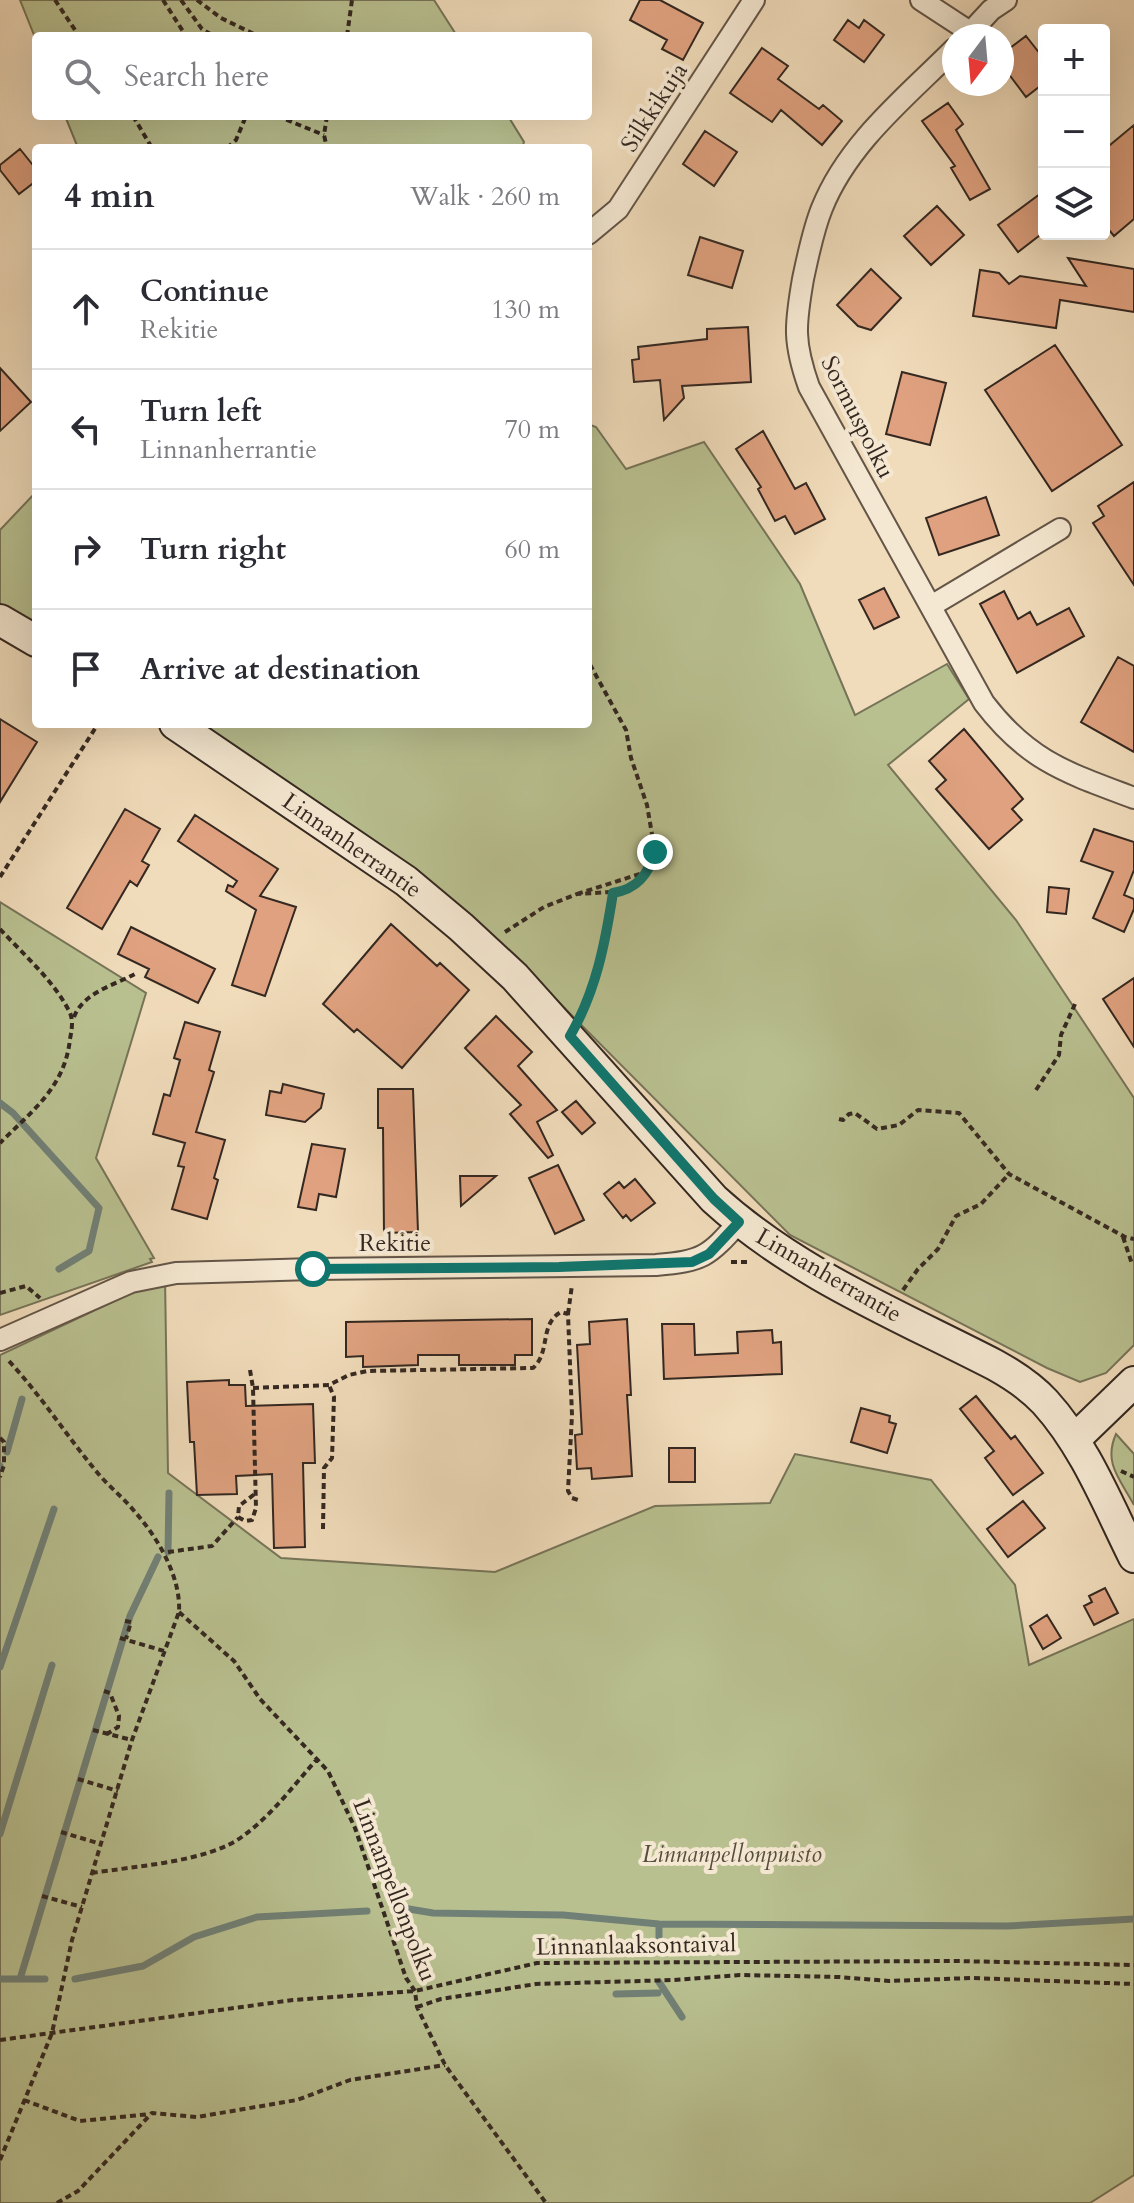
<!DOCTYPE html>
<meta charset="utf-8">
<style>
body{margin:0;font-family:Cardo,serif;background:#f7f7f7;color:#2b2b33}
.controls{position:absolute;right:24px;top:24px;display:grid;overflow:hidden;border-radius:8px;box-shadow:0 8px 32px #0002}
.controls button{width:72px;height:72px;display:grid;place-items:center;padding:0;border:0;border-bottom:2px solid #e1e1e2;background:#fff;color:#2b2b33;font:40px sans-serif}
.compass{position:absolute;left:942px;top:24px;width:72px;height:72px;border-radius:50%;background:#fff;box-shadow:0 8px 32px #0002;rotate:196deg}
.stop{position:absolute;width:24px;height:24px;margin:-18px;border:6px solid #0f766e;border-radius:50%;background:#fff}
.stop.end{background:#0f766e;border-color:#fff;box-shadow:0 2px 8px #0008}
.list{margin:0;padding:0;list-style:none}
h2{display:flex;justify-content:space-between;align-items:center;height:104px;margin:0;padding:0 32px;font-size:34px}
h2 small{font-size:26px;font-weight:400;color:#7c7c81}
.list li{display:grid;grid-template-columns:52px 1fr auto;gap:24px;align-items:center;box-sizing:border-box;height:120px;padding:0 32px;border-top:2px solid #e1e1e2}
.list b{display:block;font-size:30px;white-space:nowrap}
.list p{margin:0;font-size:26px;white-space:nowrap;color:#7c7c81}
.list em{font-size:26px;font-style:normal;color:#7c7c81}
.icon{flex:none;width:44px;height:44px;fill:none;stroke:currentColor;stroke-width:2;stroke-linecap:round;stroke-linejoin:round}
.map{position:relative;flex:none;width:1134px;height:2203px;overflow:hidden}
.search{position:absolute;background:#fff;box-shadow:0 8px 32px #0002;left:32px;top:32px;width:560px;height:88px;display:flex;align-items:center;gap:20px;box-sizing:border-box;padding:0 28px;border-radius:8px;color:#7c7c81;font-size:30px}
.panel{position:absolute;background:#fff;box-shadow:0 8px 32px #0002;left:32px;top:144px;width:560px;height:584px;border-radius:8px}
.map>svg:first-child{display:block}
</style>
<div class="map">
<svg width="1134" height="2203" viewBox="0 0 1134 2203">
<rect width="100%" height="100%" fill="#f0dbba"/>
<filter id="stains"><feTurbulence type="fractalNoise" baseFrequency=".0025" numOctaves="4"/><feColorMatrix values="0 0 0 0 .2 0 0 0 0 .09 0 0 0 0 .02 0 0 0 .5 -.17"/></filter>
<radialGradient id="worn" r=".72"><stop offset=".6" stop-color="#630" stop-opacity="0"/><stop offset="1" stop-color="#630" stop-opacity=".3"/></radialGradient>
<!-- green -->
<path fill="#b9c090" stroke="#767458" stroke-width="2" d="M 20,0 L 434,0 L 457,36 L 36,36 L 36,40 Z
M 65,116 L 508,116 L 524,142 L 522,148 L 78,148 Z
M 588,424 L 596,427 L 626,469 L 704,442 L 800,584 L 855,715 L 947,664 L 969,699 L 888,765 L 1016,920 L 1134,1098 L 1134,1345 L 1106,1373 L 1080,1382 L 1047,1368 L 790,1235 L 502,945 L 326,808 L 193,724 L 588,724 Z
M 36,492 L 36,627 L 0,605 L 0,530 Z
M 0,902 L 146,993 L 96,1158 L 154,1258 L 150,1259 L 152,1262 L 0,1315 Z
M 165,1277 L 168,1473 L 281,1558 L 495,1572 L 655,1506 L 770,1503 L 795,1454 L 931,1480 L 1015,1585 L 1029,1665 L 1134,1619 L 1134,2175 L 1090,2203 L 0,2203 L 0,1355 Z
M 1116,1434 L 1134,1454 L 1134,1505 C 1120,1479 1103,1463 1116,1434 Z"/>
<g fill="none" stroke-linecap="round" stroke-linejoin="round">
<!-- stream -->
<path stroke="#718076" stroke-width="7" d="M 0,1103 L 13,1113 L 99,1208 L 89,1251 L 59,1269
M 7,1452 L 22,1399
M 0,1467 L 0,1466
M 168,1552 L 169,1493
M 0,1667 L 54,1509
M 0,1834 L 52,1665
M 397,1907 L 433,1913 L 563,1915 L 659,1924 L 1007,1926 L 1134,1919
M 659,1942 L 659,1924
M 0,1979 L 45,1979
M 20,1979 L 130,1616 L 158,1557
M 75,1979 L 143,1966 L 194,1937 L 257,1917 L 367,1911
M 659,1982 L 682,2017
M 616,1994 L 658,1993"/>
</g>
<!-- building -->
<path fill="#dfa17f" stroke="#342821" stroke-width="2" d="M 640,0 L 660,0 L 703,23 L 683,60 L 662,49 L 667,40 L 630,20 Z
M 848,20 L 859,28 L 864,20 L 884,35 L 864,62 L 834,40 Z
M 1026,36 L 1044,59 L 1044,83 L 1026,97 L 1002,65 L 1002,54 Z
M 762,48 L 788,66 L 778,79 L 819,109 L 823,105 L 842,121 L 822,145 L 781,110 L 772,122 L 730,93 Z
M 948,103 L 963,124 L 956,130 L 990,189 L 970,200 L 951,168 L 955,166 L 922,121 Z
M 1134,125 L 1134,219 L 1114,236 L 1104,224 L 1104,150 Z
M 705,131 L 737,152 L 714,186 L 683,164 Z
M 20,149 L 36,169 L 36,181 L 19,194 L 0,170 L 0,165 Z
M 1044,191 L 1044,232 L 1018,252 L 998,225 Z
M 937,206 L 964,235 L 931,265 L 904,236 Z
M 700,237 L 743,251 L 732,288 L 688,275 Z
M 1068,258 L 1134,269 L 1134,312 L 1060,300 L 1056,328 L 973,316 L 980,270 L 999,273 L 1009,284 L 1020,276 L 1086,286 Z
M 871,269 L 901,298 L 871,330 L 858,326 L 837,305 Z
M 748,327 L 751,382 L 682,386 L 684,398 L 664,420 L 660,380 L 634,382 L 632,360 L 639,359 L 638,347 L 707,339 L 707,329 Z
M 1055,345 L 1122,445 L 1052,491 L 985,390 Z
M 0,368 L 31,402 L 0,431 Z
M 902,372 L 946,383 L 930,445 L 886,434 Z
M 763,431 L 795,489 L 806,483 L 825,519 L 795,534 L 785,516 L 775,521 L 758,489 L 761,487 L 736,449 Z
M 1134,482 L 1134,585 L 1093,523 L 1104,516 L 1098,506 Z
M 986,497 L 999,535 L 939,555 L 926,518 Z
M 884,588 L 899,617 L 874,629 L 859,600 Z
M 1004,591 L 1018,619 L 1030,612 L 1037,625 L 1069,608 L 1084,636 L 1017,673 L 980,604 Z
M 1118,657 L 1134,666 L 1134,752 L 1081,722 Z
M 0,719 L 37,742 L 0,802 Z
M 964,729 L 1023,799 L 1012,809 L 1022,820 L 989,849 L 936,789 L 946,780 L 929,761 Z
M 125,809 L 160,829 L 142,861 L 149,865 L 137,886 L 130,881 L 102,929 L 67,908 Z
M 195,815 L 278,869 L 260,896 L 296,907 L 265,996 L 232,985 L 256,910 L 226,891 L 228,885 L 233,887 L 237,881 L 178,841 Z
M 1094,829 L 1134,842 L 1134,870 L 1124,895 L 1134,899 L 1134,909 L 1124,932 L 1093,918 L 1113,872 L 1081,861 Z
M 1049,887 L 1069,889 L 1066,914 L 1047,912 Z
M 391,924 L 437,966 L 440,963 L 469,990 L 402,1068 L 357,1029 L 354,1032 L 323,1004 Z
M 131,927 L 215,969 L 198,1003 L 145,977 L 149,969 L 118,954 Z
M 1134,978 L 1134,1047 L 1103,999 Z
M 496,1016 L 532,1052 L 518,1066 L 557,1110 L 537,1122 L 553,1155 L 548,1158 L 510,1114 L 521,1105 L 465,1048 Z
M 185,1022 L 220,1032 L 209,1070 L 214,1072 L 196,1132 L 225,1140 L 214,1178 L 218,1180 L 207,1219 L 172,1209 L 184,1167 L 178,1166 L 185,1143 L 153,1134 L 164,1094 L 170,1096 L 180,1060 L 174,1058 Z
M 283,1084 L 324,1094 L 321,1108 L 305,1122 L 266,1115 L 270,1091 L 281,1093 Z
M 378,1089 L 413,1089 L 418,1232 L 384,1233 L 383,1128 L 378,1128 Z
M 576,1101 L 595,1123 L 582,1134 L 562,1112 Z
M 312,1144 L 345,1149 L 336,1197 L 319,1194 L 316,1210 L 298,1207 Z
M 558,1165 L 584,1220 L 555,1234 L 529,1178 Z
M 460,1176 L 496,1176 L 461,1206 Z
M 635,1179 L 655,1203 L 631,1221 L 626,1215 L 623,1218 L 604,1194 L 619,1182 L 624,1188 Z
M 532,1319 L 532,1355 L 515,1355 L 515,1365 L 459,1365 L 459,1355 L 418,1355 L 418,1365 L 363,1367 L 363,1356 L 346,1357 L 346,1322 Z
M 627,1319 L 631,1395 L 627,1395 L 632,1476 L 592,1479 L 591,1468 L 577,1469 L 575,1435 L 582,1434 L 577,1345 L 590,1344 L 589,1322 Z
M 662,1324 L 694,1324 L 695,1355 L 738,1353 L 737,1332 L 772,1330 L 773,1343 L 781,1342 L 782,1374 L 664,1379 Z
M 229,1380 L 229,1385 L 245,1385 L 246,1406 L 313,1404 L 315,1463 L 303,1463 L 305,1547 L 274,1548 L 272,1474 L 236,1476 L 237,1494 L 197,1495 L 194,1442 L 190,1442 L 187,1382 Z
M 976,1396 L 1011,1439 L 1015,1436 L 1043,1473 L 1013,1495 L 985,1458 L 994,1451 L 960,1409 Z
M 861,1408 L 890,1416 L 889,1422 L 896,1424 L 887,1453 L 851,1442 Z
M 669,1448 L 695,1448 L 695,1482 L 669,1482 Z
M 1023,1501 L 1045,1528 L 1008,1557 L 987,1529 Z
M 1105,1588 L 1118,1613 L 1094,1625 L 1084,1606 L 1092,1602 L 1089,1596 Z
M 1047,1615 L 1061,1638 L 1043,1649 L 1030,1626 Z"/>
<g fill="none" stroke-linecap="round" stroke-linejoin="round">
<defs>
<path id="street" d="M 921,0 L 970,32
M 967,36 L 991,10 L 1006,0
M 954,49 C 906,97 848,143 822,208 C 813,230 808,256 803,279 C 795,325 793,342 809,387 L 984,703 C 1029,762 1068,773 1134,798
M 588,234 L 618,209 L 754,0
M 931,606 L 1060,529
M 0,1340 L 131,1282 L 176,1273 L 313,1269 L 656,1265 C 703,1261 708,1257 739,1222"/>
<path id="secondary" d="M 0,620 L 36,641
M 175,724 L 406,881 L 461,927 L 515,977 L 714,1199 C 795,1273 898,1315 995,1365 C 1013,1375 1031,1387 1045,1402 C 1085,1446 1108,1505 1134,1557
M 1074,1440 L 1134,1382"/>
</defs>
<!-- street casing -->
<use href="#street" stroke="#635547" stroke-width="24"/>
<!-- secondary casing -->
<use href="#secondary" stroke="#342821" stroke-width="34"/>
<!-- path -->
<path stroke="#342821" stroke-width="4" stroke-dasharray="6 4" stroke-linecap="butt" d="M 55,0 L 79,36
M 163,0 L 186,36
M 181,0 L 202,29 L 214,36
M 197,0 L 221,18 L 258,36
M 347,36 L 352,0
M 133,116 L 152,148
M 277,116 L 324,135
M 327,116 L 324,135 L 327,148
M 227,148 L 236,140 L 246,116
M 0,877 L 98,724
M 577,894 L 649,871 L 655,852 L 647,805 L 631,758 L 626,730 L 588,661
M 0,929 C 23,954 52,979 68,1009 C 74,1019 72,1028 70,1039 C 65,1087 32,1111 0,1143
M 505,932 L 544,907 L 577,894 L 628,891 L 648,873
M 582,1013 L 604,947 L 613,894
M 74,1017 C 83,993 114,985 135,974
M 1036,1090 L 1059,1055 L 1061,1035 L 1075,1004
M 839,1119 L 843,1120 L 849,1114 L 855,1113 L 877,1129 L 899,1125 L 918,1110 L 959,1113 L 1009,1174 L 1125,1237 L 1134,1239
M 1123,1237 L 1132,1264
M 731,1262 L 751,1262
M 903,1290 L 918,1269 L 938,1249 L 956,1216 L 981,1204 L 1009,1174
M 0,1293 L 26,1286 L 40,1298
M 568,1314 L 572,1285
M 250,1370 L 253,1388 L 256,1508 L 252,1520 L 245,1521 L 238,1517 L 239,1506 L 256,1493
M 253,1388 L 329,1385 L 349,1375 L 367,1371 L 533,1368 C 551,1352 539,1324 561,1312 L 568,1314 L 572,1415 L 568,1491 L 572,1498 L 581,1501
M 0,1438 L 4,1442 L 4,1465 L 0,1477
M 1121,1471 L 1134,1477
M 323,1529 L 324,1468 L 332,1458 L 334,1397 L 329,1385
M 168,1552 L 212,1546 L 238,1517
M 179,1612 L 234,1661 L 260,1699 L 328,1771 L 355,1828 L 406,1978 L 415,1991 L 417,2007 L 445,2065 L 546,2203
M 125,1621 L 131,1622 L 126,1639
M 120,1638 L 164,1651
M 104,1691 L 110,1693 L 119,1716 L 118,1727 L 107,1734
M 93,1730 L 132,1740
M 78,1779 L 118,1791
M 61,1832 L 101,1844
M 92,1873 C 135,1866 209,1862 243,1836 C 272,1815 294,1785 317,1759
M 42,1896 L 82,1907
M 417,2007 L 441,1999 L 536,1984 L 674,1980 L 740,1975 L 839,1977 L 889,1981 L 971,1978 L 1134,1984
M 0,2040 L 293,2000 L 415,1991 L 537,1963 L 956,1961 L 1134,1965
M 24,2100 L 80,2121 L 150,2114
M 0,2160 L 52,2033 L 72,1940 L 132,1740 L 179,1612 C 181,1577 158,1538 135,1512 C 123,1497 108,1486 96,1471 C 66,1435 40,1394 7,1359
M 57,2203 L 78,2191 L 152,2113 L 197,2117 L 297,2100 L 350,2080 L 445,2065"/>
<!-- street -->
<use href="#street" stroke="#f5e8d2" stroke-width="20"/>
<!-- secondary -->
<use href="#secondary" stroke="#f5e8d2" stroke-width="30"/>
</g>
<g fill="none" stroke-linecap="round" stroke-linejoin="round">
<!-- route -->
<path stroke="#0f766e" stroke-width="10" d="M 313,1269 L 559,1267 L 692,1262 L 709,1254 L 739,1222 L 714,1199 L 570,1036 C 596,991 605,944 613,893 C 637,889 648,875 655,852"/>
</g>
<g text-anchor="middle" stroke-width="8" stroke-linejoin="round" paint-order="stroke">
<!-- street labels -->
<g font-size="24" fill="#342821" stroke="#f5e8d2">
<text transform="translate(654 107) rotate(-57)" y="8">Silkkikuja</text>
<text transform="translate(858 417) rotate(63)" y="8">Sormuspolku</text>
<text transform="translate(352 845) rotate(35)" y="8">Linnanherrantie</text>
<text x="395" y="1251">Rekitie</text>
<text transform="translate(829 1275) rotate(30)" y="8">Linnanherrantie</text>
<text transform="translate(395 1890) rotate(69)" y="8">Linnanpellonpolku</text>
<text transform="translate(636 1945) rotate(-1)" y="8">Linnanlaaksontaival</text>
</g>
<!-- park labels -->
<g font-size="24" font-style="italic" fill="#554e3d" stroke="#f5e8d2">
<text x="732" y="1862">Linnanpellonpuisto</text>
</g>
</g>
<rect width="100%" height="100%" filter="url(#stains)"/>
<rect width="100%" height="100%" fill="url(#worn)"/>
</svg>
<div class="controls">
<button>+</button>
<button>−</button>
<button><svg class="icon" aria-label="layers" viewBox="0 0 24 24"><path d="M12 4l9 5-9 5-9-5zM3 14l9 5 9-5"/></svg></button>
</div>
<svg class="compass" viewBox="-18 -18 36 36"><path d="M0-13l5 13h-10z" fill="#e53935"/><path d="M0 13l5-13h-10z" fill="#7c7c81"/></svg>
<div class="stop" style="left:313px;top:1269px"></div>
<div class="stop end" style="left:655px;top:852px"></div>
<div class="search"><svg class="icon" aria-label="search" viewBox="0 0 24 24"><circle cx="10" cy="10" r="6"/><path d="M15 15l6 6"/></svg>Search here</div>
<section class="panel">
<h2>4 min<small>Walk · 260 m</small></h2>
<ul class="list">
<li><svg class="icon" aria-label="ahead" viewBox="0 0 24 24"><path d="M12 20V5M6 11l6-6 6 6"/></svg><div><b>Continue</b><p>Rekitie</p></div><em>130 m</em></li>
<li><svg class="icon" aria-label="left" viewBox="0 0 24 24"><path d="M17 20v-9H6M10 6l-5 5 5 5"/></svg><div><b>Turn left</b><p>Linnanherrantie</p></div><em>70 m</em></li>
<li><svg class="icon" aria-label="right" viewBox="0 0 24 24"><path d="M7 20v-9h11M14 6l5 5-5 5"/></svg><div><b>Turn right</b></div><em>60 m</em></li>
<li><svg class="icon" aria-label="arrive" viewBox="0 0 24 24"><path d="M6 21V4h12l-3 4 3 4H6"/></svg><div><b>Arrive at destination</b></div></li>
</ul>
</section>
</div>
